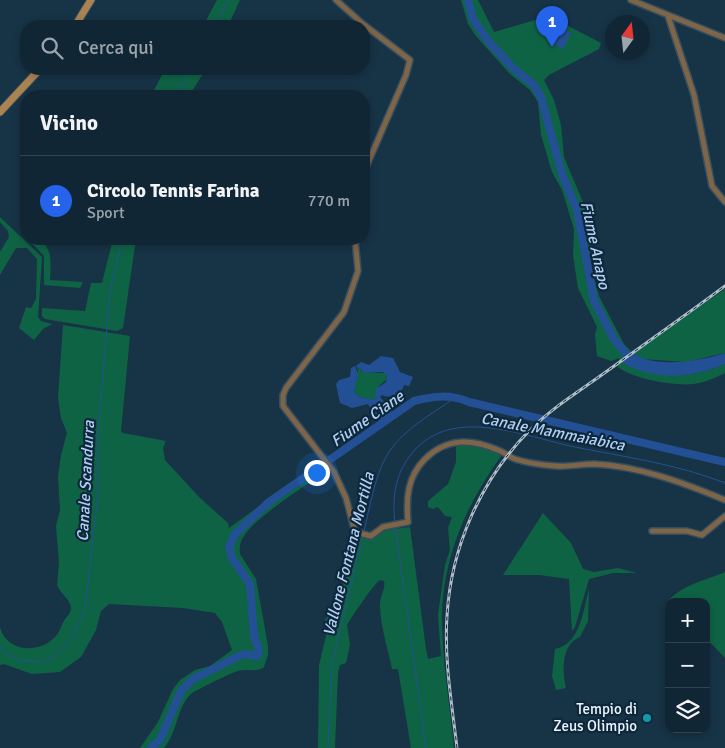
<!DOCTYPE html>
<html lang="it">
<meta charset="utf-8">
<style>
body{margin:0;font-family:Signika,sans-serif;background:#1a2e3c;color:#f1f3f6}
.controls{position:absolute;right:15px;bottom:15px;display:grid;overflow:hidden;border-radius:10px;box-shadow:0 2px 8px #0003}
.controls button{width:45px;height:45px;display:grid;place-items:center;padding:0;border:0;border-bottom:1px solid #30434f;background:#112634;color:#f1f3f6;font:25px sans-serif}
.compass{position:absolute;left:605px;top:15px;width:45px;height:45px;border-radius:50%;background:#112634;box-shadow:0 2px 8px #0003;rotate:15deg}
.you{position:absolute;left:316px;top:472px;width:18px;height:18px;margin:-12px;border:4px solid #fff;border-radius:50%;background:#1a73e8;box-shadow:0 0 0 8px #1a73e833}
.badge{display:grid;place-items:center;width:32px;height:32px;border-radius:50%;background:#2563eb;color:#fff;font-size:16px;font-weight:700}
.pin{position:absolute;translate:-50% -41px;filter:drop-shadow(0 1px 2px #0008)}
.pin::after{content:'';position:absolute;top:26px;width:18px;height:15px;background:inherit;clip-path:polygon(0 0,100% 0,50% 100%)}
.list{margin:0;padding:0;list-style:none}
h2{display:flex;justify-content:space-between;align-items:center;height:65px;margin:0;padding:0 20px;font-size:21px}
h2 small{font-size:16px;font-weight:400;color:#9ca5ac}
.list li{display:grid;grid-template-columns:32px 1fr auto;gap:15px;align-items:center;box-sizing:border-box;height:90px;padding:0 20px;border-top:1px solid #30434f}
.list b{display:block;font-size:19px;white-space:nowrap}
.list p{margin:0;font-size:16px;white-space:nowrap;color:#9ca5ac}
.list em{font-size:16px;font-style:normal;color:#9ca5ac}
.icon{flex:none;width:28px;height:28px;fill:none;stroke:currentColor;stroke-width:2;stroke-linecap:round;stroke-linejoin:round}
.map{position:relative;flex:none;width:725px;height:748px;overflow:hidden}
.search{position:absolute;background:#112634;box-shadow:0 2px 8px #0003;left:20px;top:20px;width:350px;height:55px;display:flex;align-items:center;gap:12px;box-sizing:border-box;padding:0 18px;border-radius:20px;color:#9ca5ac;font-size:19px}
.panel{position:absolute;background:#112634;box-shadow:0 2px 8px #0003;left:20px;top:90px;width:350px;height:155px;border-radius:20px}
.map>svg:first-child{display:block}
</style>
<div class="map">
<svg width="725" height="748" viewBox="0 0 725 748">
<rect width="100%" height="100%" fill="#173346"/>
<!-- green -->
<path fill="#0f6345" d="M 217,0 L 240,0 L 228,26 L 203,26 Z
M 461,0 L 478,0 L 494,32 L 549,16 L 601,43 L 599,49 L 549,75 L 544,80 L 554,100 L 561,125 L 564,157 L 585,207 L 592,271 L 599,296 L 624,344 L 633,353 L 725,289 L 725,353 L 686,362 L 641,359 L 631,365 C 661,380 695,377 725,364 L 725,373 C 717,377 708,381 699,383 C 682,388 628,379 616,365 L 620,362 L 619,358 L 611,361 L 597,356 L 595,335 L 597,327 L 578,288 L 573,255 L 574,229 L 562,190 L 552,172 L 541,135 L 538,102 L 530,90 L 510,74 L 476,36 L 468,24 Z
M 165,69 L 206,69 L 189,96 L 151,96 Z
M 0,217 L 42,257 L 38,317 L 41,321 L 52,324 L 43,329 L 34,340 L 19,328 L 26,307 L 31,308 L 36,299 L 37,259 L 27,248 L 16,248 L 0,275 L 0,252 L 9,237 L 8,231 L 0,222 Z
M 28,239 C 54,239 51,261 50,280 L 83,282 L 80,288 L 44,285 L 44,256 Z
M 113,239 L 136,239 L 123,328 L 117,331 L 45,319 L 42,316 L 42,308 L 85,311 L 91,283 L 102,283 Z
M 63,325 L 130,336 L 121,431 L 123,433 L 166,441 L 163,448 L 165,460 L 200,498 L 228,523 L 229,528 L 323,460 L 332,474 L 326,471 C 307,485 254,518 244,536 C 240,541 239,548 240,554 L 256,579 L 268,646 L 268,655 L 264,667 C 256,673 247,668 238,671 C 230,673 199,689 192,693 C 177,705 178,732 164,748 L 140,748 L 158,722 L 173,689 L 180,680 L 195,670 L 210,666 L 232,650 L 222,622 L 215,613 L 183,608 L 109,604 L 101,611 L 96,630 L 81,657 L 60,672 L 32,674 L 4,664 L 0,665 L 0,627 C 6,652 38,654 54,638 C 60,633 60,627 64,621 C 66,616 71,614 71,608 C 70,599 60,593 57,585 L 59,563 L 56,526 L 60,510 L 58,477 L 61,455 L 67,433 L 61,418 L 58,398 Z
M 355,366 L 365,373 L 386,373 L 387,379 L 379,386 L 375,400 L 360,397 L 354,392 L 358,370 Z
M 461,444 L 476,445 L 502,455 C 467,502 442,559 442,618 C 442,661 450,705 454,748 L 411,748 L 398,669 L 392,669 C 388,649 381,628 380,607 C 379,598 386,589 384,581 L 380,580 C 375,582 351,618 347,625 L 350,645 L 346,663 L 340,665 L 338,672 L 335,748 L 318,748 L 319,665 L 326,636 L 324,623 L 326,618 L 333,611 L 347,570 L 353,552 L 353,536 L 372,539 L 385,530 L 410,527 L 426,649 L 428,659 L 441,656 L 438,615 L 445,565 L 450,550 L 448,528 L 452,517 L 445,516 L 438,507 L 433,509 L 428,507 L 428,501 L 448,484 L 456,462 L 456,446 Z
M 543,513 L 571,543 L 583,569 L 594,572 L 618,568 L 637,573 L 613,573 L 589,579 L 575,627 L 572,631 L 569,579 L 539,575 L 503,575 Z
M 725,572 L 725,658 L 706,638 L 706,602 L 669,602 L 669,612 L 665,607 C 673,587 707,580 725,572 Z
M 589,589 L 588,621 L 580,637 C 561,644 562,673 566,688 L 556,690 L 552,676 L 555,649 C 581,644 583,610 589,589 Z"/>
<!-- water -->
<path fill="#235094" d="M 563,28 L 571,33 L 563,49 L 554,44 Z
M 633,353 C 655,369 700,361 725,353 L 725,364 C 700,375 669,380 642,371 C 635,369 628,365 620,362 Z
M 381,356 L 393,358 L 400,372 L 413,377 L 409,386 L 404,385 C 402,395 391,399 382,395 L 380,397 L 396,415 L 381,425 L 368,404 L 352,408 L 340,403 L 336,384 L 339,380 L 350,377 L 351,368 L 355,366 L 358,374 L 354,392 L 360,397 L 375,400 L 376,389 L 386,382 L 387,376 L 383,372 L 365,373 L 356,366 L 361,362 L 369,365 Z"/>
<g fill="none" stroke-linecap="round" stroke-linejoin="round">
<!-- stream -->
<path stroke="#235094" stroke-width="1" d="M 214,26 L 229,0
M 177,96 L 191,69
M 395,522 C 392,499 395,476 409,457 C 448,403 522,436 575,447 C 625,457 677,464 725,483
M 395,526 L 426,748
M 364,531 C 370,507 374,479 386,457 C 400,431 432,414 456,397
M 0,647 L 2,651 L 19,660 L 42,662 L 56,655 L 74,634 L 85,609 L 98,495 L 98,434 L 110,292 L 122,239
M 328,748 L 332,663 L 363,535"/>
<!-- river -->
<path stroke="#235094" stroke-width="8" d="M 468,0 L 473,19 L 489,42 L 513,68 L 534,85 L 541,97 L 562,174 L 577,210 L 594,301 L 614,339 L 631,360 L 636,361
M 151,748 L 160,740 L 181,691 L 193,679 L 243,654 L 257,656 L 259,650 L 254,636 L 250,584 L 232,558 L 229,547 L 235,534 L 269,502 L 414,401 C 434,396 450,394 469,402 L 725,462"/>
<defs>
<path id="street" d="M 336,0 L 363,24 L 410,60 L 406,75 L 364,172
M 631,0 L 725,38
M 668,16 L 694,95 L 712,186 L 725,202
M 355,239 L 358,271 L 344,312 L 286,388 L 283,395 L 283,406 L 334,472 L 346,498 L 355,532 L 371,536 L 383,527 L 408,522 C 406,499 407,477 425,459 C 447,437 472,439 498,450 C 504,452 509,457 515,459 C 527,463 543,465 556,466 C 568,467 581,464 594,464 C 639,466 684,483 725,500
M 652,531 L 687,531 L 702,535 L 725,516"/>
<path id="secondary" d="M 75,26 L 91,0
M 0,112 L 40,69"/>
</defs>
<!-- street casing -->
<use href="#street" stroke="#354e60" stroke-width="8"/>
<!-- secondary casing -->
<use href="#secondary" stroke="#354e60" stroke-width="9"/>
<!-- street -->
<use href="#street" stroke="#7f6547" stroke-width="5"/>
<!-- secondary -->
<use href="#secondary" stroke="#ab8351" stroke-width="7"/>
<defs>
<path id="rail" d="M 457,748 C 452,705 444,660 447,616 C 451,547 481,479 530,430 C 550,410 573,395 596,379 C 639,348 682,318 725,286"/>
</defs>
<!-- rail casing -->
<use href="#rail" stroke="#b0bec9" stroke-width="3"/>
<!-- rail -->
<use href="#rail" stroke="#0d283b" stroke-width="1" stroke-dasharray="4" stroke-linecap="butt"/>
</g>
<!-- markers -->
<circle fill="#0f9aa8" stroke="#0d283b" stroke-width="2" cx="647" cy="718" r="5"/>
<g text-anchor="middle" stroke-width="4.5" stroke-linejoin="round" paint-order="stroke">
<!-- poi labels -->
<g font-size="15" fill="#ecf5fd" stroke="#0d283b" text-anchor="end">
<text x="637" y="714">Tempio di<tspan x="637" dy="17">Zeus Olimpio</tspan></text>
</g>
<!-- water labels -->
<g font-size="16" font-style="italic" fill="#b4cef4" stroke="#0d283b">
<text transform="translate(596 245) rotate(78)" y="6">Fiume Anapo</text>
<text transform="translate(367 418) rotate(-35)" y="6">Fiume Ciane</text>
<text transform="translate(553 431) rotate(11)" y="6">Canale Mammaiabica</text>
<text transform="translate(85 481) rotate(-87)" y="6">Canale Scandurra</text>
<text transform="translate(348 554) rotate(-76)" y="6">Vallone Fontana Mortilla</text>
</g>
</g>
</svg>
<div class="controls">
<button>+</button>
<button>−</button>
<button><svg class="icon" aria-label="layers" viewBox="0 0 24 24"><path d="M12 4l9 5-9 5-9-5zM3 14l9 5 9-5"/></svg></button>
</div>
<svg class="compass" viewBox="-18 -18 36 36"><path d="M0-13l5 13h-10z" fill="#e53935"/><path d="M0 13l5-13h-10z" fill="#9ca5ac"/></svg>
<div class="you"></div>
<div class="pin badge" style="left:552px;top:47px">1</div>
<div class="search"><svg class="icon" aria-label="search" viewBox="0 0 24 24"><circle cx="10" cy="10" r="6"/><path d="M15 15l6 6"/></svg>Cerca qui</div>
<section class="panel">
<h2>Vicino<small></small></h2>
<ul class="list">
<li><span class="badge">1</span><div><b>Circolo Tennis Farina</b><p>Sport</p></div><em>770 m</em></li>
</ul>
</section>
</div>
